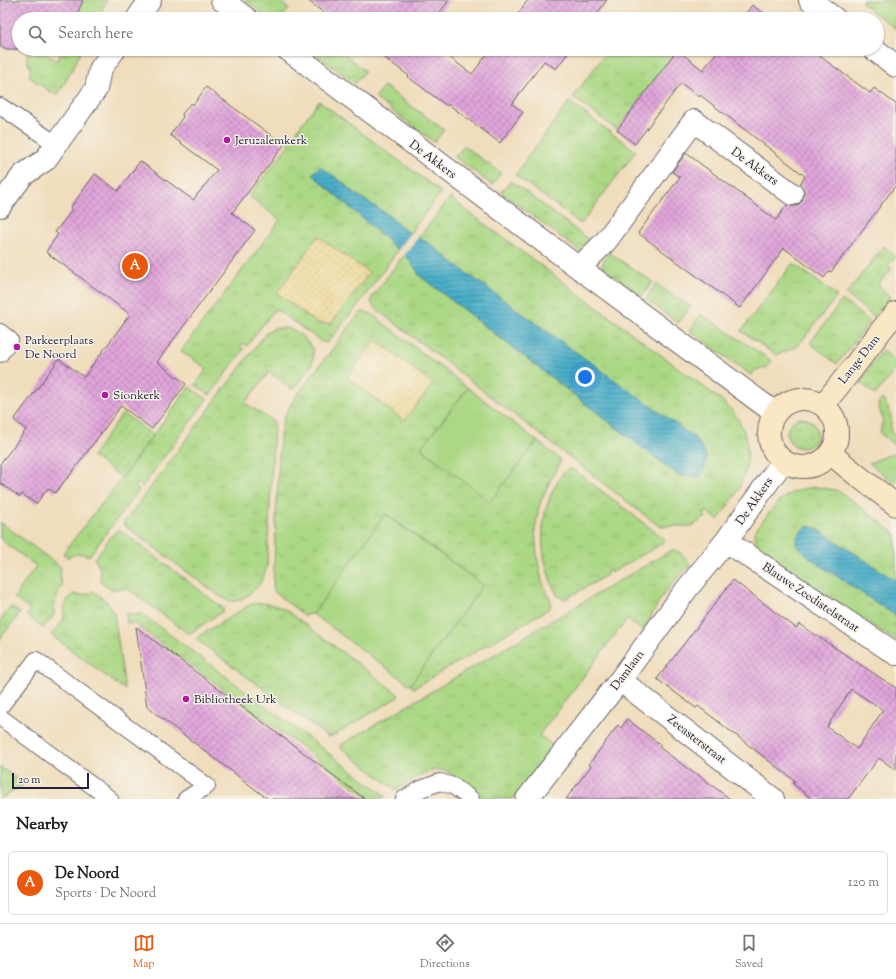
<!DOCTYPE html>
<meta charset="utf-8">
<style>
body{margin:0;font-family:"Sorts Mill Goudy",serif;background:#f6f6f6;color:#202124}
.scale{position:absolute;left:12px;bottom:10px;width:77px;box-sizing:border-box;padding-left:4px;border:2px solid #22223b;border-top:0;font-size:11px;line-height:14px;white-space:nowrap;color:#22223b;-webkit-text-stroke:3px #f7f3e8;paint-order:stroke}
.you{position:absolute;left:585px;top:377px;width:14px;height:14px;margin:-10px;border:3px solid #fff;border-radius:50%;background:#1a73e8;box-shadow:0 0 0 6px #1a73e833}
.badge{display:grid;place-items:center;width:26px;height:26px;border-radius:50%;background:#ea580c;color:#fff;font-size:13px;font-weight:700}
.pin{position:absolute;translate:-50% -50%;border:2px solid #fff;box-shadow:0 1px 4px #0006}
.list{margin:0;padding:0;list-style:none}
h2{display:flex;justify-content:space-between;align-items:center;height:52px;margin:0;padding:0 16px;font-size:17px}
h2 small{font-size:13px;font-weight:400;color:#757577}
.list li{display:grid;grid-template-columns:26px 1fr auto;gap:12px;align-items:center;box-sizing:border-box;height:64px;margin:0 8px 8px;padding:0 8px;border:1px solid #e0e0e0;border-radius:6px}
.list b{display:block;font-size:15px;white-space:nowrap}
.list p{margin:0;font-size:13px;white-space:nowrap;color:#757577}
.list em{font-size:13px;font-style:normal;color:#757577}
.icon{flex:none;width:22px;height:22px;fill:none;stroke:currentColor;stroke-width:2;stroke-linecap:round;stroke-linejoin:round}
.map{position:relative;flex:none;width:896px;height:799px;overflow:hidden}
.search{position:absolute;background:#fff;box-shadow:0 1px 3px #0004;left:12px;right:12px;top:12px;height:44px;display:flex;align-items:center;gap:10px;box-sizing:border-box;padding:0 14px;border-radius:22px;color:#757577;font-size:15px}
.sheet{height:124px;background:#fff}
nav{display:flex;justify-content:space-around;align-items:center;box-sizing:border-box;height:56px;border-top:1px solid #e0e0e0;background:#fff;font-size:11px;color:#757577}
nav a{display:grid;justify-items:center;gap:2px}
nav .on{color:#ea580c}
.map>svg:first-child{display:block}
</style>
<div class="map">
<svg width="896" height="799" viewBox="0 0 896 799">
<defs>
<pattern id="grass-tufts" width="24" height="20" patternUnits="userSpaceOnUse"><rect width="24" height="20" fill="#acd885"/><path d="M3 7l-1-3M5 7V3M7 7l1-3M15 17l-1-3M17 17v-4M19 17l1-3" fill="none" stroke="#94b974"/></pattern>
<pattern id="sand-dots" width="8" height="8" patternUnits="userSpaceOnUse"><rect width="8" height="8" fill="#eeda9e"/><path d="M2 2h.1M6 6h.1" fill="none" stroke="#ccbb89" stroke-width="1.8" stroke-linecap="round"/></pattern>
<pattern id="garden-furrows" width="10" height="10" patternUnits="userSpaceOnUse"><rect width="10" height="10" fill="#acd885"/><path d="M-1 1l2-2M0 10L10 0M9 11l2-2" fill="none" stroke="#94b974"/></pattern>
<pattern id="water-rules" width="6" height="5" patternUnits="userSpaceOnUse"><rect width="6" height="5" fill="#49aec8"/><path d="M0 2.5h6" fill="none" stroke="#3c8da4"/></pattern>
<pattern id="building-cross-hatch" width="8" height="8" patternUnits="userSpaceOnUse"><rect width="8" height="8" fill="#e1a6db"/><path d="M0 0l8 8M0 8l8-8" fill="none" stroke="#b687b3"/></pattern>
</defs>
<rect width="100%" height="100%" fill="#f7f3e8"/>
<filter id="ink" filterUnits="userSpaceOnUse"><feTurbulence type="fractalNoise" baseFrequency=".025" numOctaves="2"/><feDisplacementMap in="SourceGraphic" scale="8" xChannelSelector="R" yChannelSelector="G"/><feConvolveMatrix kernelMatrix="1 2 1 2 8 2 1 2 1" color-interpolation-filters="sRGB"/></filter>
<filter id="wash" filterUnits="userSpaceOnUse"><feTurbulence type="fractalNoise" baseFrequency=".012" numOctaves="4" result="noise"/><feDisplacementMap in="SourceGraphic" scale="16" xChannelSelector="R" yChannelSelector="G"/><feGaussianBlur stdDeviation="0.9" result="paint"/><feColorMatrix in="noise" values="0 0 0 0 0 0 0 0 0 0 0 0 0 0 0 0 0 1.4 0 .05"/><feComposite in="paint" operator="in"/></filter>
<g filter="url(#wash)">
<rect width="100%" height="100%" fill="#f0ddbc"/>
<!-- grass -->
<path fill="url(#grass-tufts)" stroke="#677d60" d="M 85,0 L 107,0 L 97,19 L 75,19 L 77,13 L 75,11 Z
M 245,0 L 278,0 L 289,9 L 280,19 L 270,19 Z
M 862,0 L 896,0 L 896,29 L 863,4 Z
M 31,49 C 45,49 46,54 57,61 L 62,49 L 82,49 L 71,72 L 57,96 L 29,77 C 31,71 31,68 27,62 L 27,56 Z
M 309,49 L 338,49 L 365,71 L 355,83 Z
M 609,49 L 665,49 L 673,56 L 617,130 L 573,97 Z
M 384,86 L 444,130 L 435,141 L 434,142 L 375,98 Z
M 319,101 L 441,192 L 410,233 L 406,231 L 388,215 L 356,194 L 341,181 L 322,168 L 313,175 L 398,250 L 359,304 L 328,342 L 326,343 L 322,342 L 277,310 L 274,310 L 247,346 L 243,343 L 240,347 L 244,349 L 210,395 L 195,385 L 207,369 L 181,351 L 280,220 L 249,196 L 289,144 L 288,142 Z
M 569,102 L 636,151 L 581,224 L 515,175 Z
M 464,146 L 501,173 L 492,185 L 455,157 Z
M 511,181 L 592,242 L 581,252 L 501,192 Z
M 450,198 L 720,399 C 751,424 755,461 736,494 C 731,503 724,511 718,520 L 706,511 L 704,515 L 706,517 L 692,526 L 659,526 L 374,307 L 371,302 L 372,297 L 404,255 L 410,260 L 420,276 L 679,476 L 700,476 L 461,269 L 430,244 L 418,238 Z
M 884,246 L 896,257 L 888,265 L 892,269 L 878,284 L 890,297 L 874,317 L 846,294 Z
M 608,252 L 653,282 L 642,296 L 601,266 Z
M 793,263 L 837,296 L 797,347 L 776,355 L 741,331 Z
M 656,284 L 691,307 L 678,323 L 646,299 Z
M 842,300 L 870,322 L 837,364 L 810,343 Z
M 364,312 L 370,313 L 468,388 L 421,448 L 490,501 L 537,441 L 560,459 L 560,463 L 551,479 L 541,500 L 538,511 L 535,531 L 537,557 L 542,581 L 551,601 L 550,608 L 414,688 L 410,685 L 483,585 L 386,514 L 313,614 L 304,615 L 276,594 L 274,591 L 273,587 L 280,435 L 284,417 L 292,402 L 358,315 L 361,313 Z
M 701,314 L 772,361 L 767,368 L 755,370 L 751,375 L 690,331 Z
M 274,328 L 286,328 L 295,331 L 305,339 L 313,349 L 313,361 L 311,366 L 293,390 L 269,372 L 245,403 L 274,422 L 267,566 C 265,572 263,578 260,583 C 256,590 240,603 232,601 C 227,600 222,597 218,595 L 123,524 L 266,333 Z
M 882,350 L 896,361 L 896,369 L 875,395 L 861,383 L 869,368 Z
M 189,387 L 207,399 L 142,487 L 138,483 L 135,487 L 139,490 L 89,556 C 82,553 75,553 68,558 L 63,553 L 118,483 Z
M 882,399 C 891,411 892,416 890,431 L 896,436 L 896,446 L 880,433 L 883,420 L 878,404 Z
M787 433a15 15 0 1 1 30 0a15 15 0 1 1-30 0Z
M 892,454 L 896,457 L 896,484 L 869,463 Z
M 567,469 L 572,469 L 574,470 L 662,537 L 665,540 L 663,543 L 611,573 L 610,570 L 606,572 L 607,575 L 569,597 L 564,599 L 558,596 C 540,564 537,524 553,490 C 557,482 561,475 567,469 Z
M 816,487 L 835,490 L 843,494 L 896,534 L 896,581 L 818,529 L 812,527 L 806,527 C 800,532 796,536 796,544 L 810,558 L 896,616 L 896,641 L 755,547 L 757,545 L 754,532 L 778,502 C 789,492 802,488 816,487 Z
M 0,522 L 61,567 L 60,576 L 62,584 L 56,599 L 54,607 L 54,615 L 43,628 L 27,615 L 30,610 L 14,598 L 36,566 L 0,539 Z
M 120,530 L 223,608 L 223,611 L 189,634 L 128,589 L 111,589 L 100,581 C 101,572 100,566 94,559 L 114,533 L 117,531 Z
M 674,550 C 681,552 687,559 691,565 L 675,580 L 661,598 L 643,631 L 627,619 L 539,735 L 555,747 L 521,790 L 513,799 L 486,799 L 449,772 C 443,770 437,769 430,771 C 420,774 406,784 396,790 L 339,746 L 670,551 Z
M 93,591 L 107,602 L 114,613 L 125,690 L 51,635 C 55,630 61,625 63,620 C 64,617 64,613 64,610 C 65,603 68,598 74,594 C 81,596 87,595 93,591 Z
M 264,603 L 280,607 L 286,610 L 389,687 L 399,695 L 398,697 L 335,735 L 328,737 L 196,639 L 199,636 L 251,604 Z
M 11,607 L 20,613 L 0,639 L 0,621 Z
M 126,614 L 142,614 L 386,796 L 381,799 L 371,799 L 134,623 L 127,623 Z
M 0,767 L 24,784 L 0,799 Z"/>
<!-- sand -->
<path fill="url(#sand-dots)" stroke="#887e6c" d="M 318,236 L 369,273 L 331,324 L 317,323 L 277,293 Z
M 376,340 L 433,384 L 404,421 L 347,377 Z"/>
<!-- garden -->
<path fill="url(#garden-furrows)" stroke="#677d60" d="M 123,413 L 153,435 L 122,478 L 92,456 Z"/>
<!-- pitch -->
<path fill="#acd885" stroke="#677d60" d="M 468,388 L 537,441 L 490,502 L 421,448 Z
M 385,514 L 483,585 L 410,685 L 313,614 Z"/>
<!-- water -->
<path fill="url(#water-rules)" stroke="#366882" d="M 318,168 L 322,168 L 341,181 L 356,194 L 388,215 L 406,231 L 430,244 L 461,269 L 695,438 C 706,455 712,457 700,476 L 679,476 L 420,276 L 410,260 L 313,175 L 313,173 Z
M 806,527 L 812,527 L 818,529 L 896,581 L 896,616 L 810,558 L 796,544 C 796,536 800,532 806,527 Z"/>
<!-- pier -->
<path fill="#f0ddbc" d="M 412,232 L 419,236 L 403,257 L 397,251 Z"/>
<g id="blocks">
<!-- building -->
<path fill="url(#building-cross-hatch)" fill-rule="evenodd" d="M 0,0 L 83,0 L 75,19 L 19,19 L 19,49 L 45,49 L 43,51 L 26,49 L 4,49 L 4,47 L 0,47 Z
M 307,0 L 449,0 L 435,19 L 332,19 Z
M 528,0 L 607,0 L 593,19 L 514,19 Z
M 752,5 L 771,19 L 742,19 Z
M 373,49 L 438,49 L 472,74 L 491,49 L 571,49 L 556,69 L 544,61 L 512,104 L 523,112 L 500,143 L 448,104 L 447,106 L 408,77 L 409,76 Z
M 719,49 L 810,49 L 870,93 L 874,88 L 896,104 L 896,185 L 831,272 L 829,271 L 824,278 L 784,248 L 740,308 L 638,233 L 680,177 L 672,172 L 686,153 L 776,220 L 787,205 L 791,206 L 797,206 L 802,201 L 804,195 L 804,189 L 800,184 L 805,176 L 700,95 L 699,97 L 681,83 L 635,144 L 617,130 L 677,50 L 703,70 Z
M 206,87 L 284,145 L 232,213 L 255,230 L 157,362 L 186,384 L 152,429 L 121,406 L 68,478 L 67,478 L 55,493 L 48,488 L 36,504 L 22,494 L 20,497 L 0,483 L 0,464 L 26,430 L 14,420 L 59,359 L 84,377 L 130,314 L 46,252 L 58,234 L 55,232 L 72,210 L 70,208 L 95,174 L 118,191 L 140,161 L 193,200 L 217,170 L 170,135 L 183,117 L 182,114 L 190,104 L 194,104 Z
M 733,580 L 796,628 L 799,624 L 896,688 L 896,770 L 879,758 L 848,799 L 812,799 L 793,784 L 795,781 L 698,706 L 696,708 L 657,679 ZM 851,689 L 883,710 L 857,749 L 827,727 Z
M 136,627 L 365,799 L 268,799 L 147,707 Z
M 627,719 L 661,745 L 659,747 L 695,774 L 696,773 L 730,799 L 566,799 L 591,766 L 589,764 L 618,725 L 621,728 Z"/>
</g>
</g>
<g filter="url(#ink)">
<use href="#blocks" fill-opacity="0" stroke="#6a6368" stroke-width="1"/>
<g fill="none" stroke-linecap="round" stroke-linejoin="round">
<defs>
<path id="lane" d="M 0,106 L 56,144
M 0,332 L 10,340 L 0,354
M 0,707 L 36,660 L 207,786 L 186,799
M 0,717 L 110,799
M 404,799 L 421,789 L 440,782 L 453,786 L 471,799"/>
<path id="street" d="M 222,0 L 247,19
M 810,0 L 835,19
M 137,19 L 150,0
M 287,49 L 579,268 L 775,413
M 874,49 L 896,66
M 0,206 L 23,175 L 45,160 L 96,89 L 99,74 L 101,68 L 115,49
M 579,268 L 606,241 L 694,121 L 792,194
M 726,541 L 896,654
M 620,680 L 773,799
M 527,799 L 620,680 L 686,590 L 726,541 L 783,461"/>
<path id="secondary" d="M769 433a34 34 0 1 1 68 0a34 34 0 1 1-68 0Z
M 823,405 L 849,373 L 883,328 L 896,313
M 830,453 L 858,476 L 896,505"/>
</defs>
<!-- lane casing -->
<use href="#lane" stroke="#6a6368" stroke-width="18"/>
<!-- street casing -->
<use href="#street" stroke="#6a6368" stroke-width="24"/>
<!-- secondary casing -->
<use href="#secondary" stroke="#6a6368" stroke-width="24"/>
<!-- lane -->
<use href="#lane" stroke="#fff" stroke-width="16"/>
<!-- street -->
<use href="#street" stroke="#fff" stroke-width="22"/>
<!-- secondary -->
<use href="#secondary" stroke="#fae7c3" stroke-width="22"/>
</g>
</g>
<!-- markers -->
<g fill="#b5179e" stroke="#f7f3e8" stroke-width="1.5">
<circle cx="227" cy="140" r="4"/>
<circle cx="17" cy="347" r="4"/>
<circle cx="105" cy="395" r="4"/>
<circle cx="186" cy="699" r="4"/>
</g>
<g text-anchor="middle" stroke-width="3" stroke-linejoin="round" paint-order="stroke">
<!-- poi labels -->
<g font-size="12" fill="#22223b" stroke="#f7f3e8" text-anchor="start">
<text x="235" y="144">Jeruzalemkerk</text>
<text x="25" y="344">Parkeerplaats<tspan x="25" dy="14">De Noord</tspan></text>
<text x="113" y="399">Sionkerk</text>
<text x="194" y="703">Bibliotheek Urk</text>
</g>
<!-- street labels -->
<g font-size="12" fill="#22223b" stroke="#f7f3e8">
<text transform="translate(433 159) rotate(37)" y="4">De Akkers</text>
<text transform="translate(755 166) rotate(36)" y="4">De Akkers</text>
<text transform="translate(859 359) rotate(-52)" y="4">Lange Dam</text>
<text transform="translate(754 501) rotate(-55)" y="4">De Akkers</text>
<text transform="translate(811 597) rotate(34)" y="4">Blauwe Zeedistelstraat</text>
<text transform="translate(627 670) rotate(-53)" y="4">Damlaan</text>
<text transform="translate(697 739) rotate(38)" y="4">Zeeasterstraat</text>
</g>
</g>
</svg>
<div class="scale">20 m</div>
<div class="you"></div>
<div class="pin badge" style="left:135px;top:266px">A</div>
<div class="search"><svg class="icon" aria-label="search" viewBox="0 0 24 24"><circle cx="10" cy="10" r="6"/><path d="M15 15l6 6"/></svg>Search here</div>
</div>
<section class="sheet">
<h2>Nearby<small></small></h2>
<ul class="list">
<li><span class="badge">A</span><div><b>De Noord</b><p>Sports · De Noord</p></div><em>120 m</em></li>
</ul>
</section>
<nav>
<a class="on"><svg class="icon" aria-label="map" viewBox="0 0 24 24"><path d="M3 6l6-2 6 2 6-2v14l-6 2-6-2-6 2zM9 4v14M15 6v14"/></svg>Map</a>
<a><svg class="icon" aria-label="directions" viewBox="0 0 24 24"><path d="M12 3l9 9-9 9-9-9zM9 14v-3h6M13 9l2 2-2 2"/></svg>Directions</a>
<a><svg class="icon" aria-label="saved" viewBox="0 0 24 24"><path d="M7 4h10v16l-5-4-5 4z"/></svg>Saved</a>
</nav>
